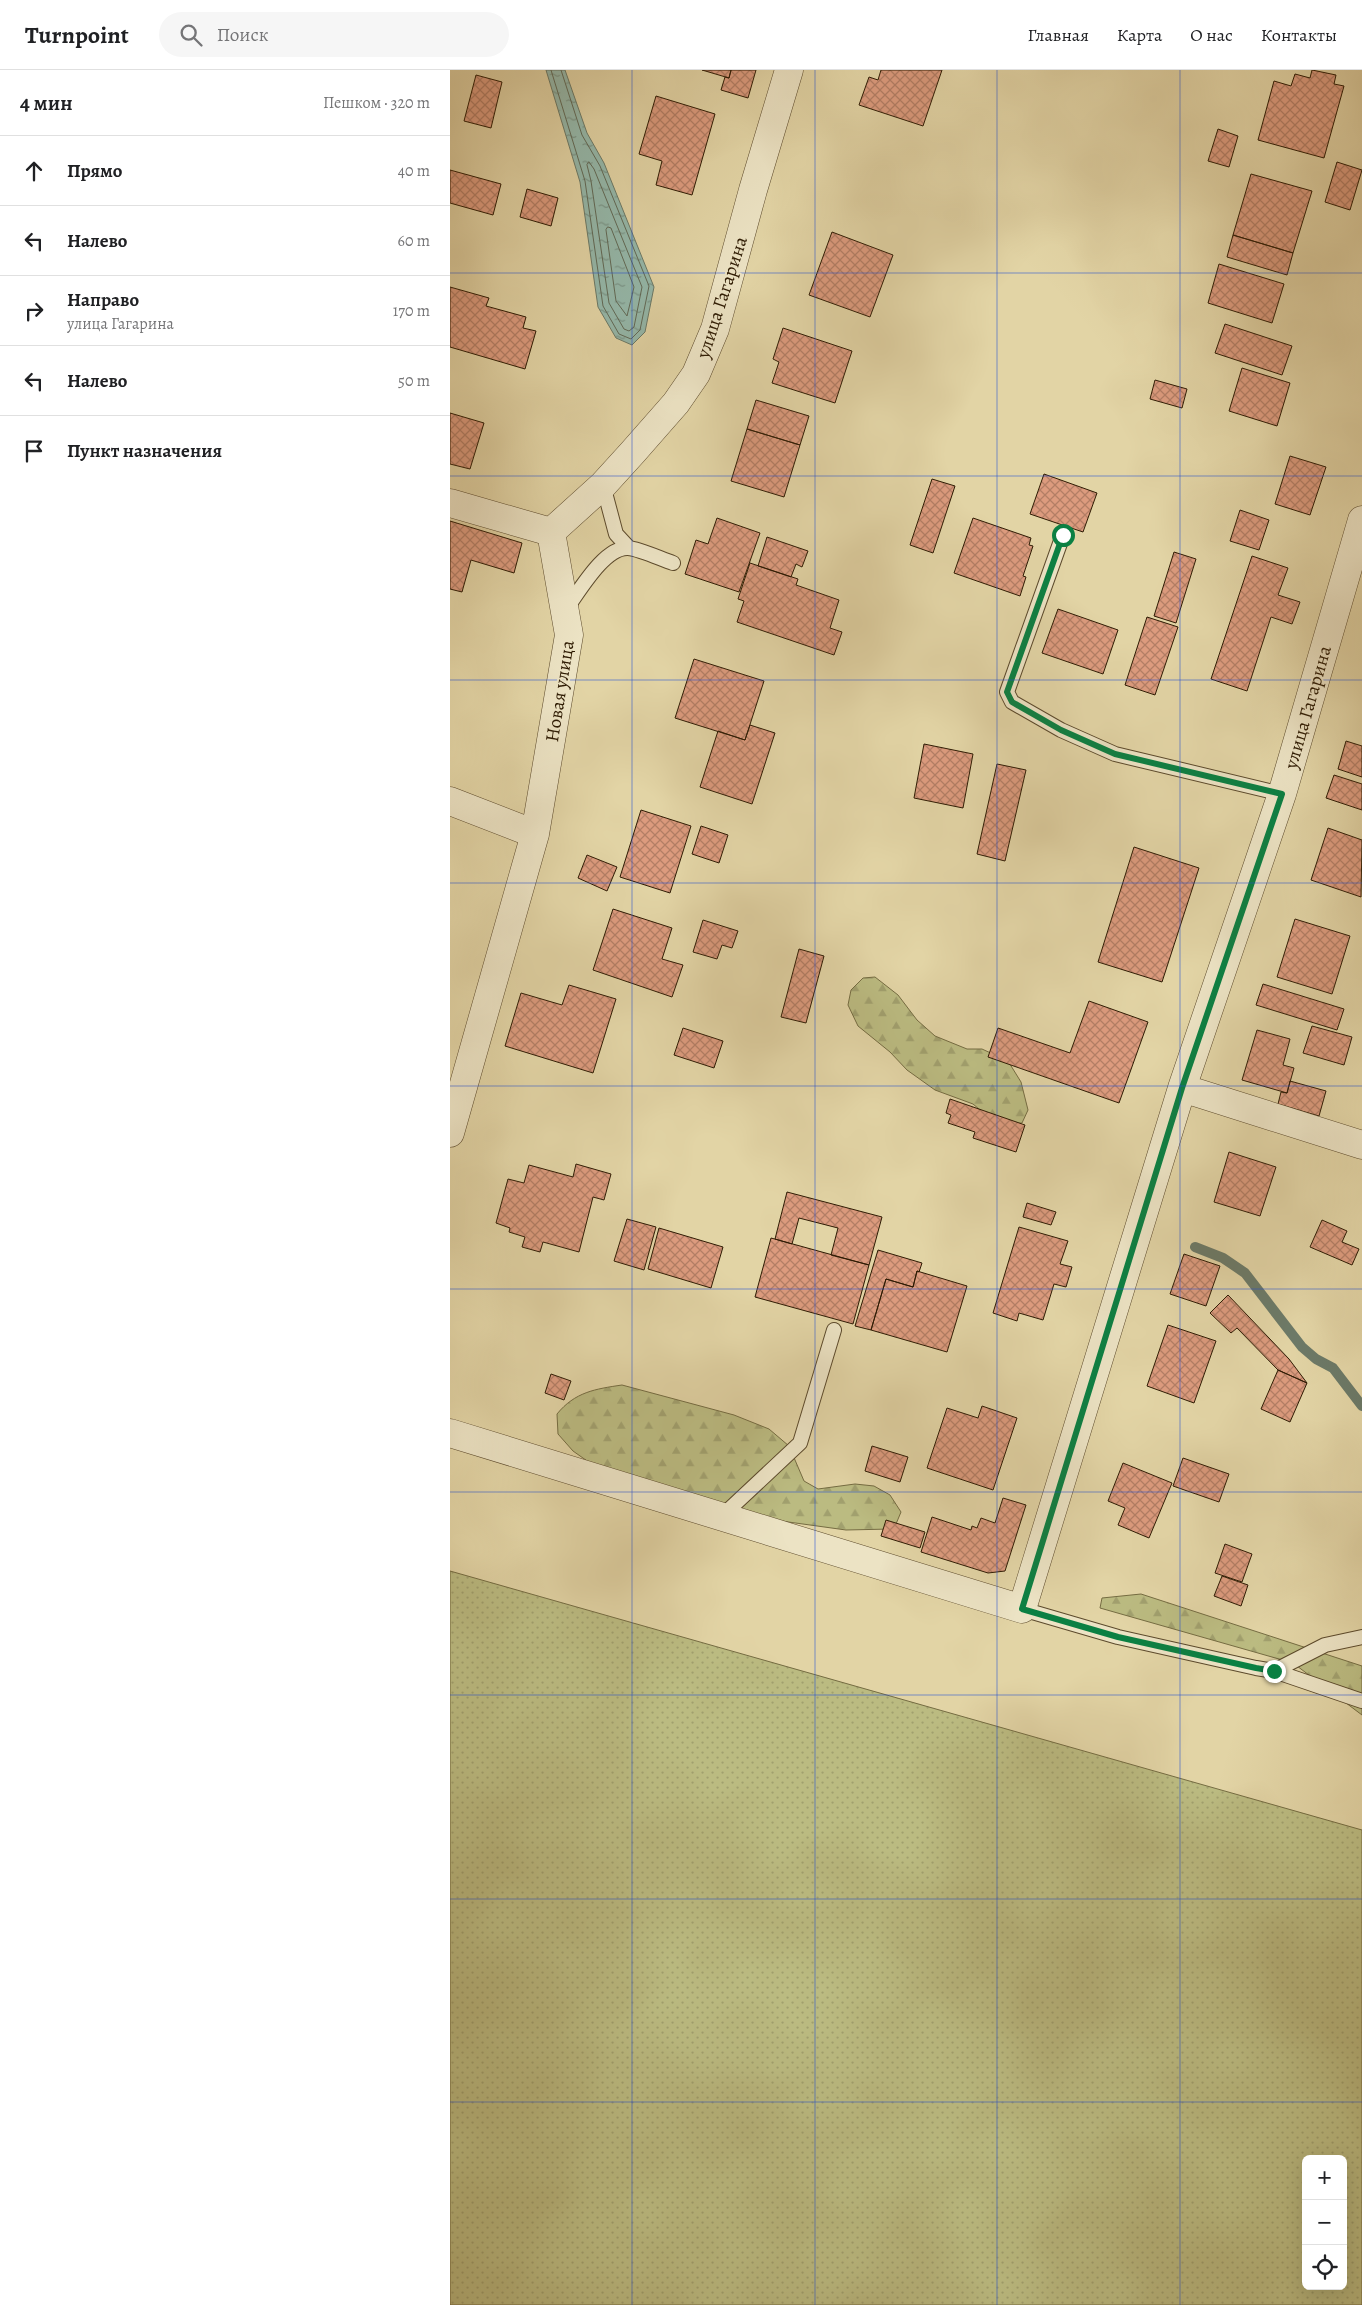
<!DOCTYPE html>
<html lang="ru">
<meta charset="utf-8">
<style>
body{margin:0;font-family:Alegreya,serif;background:#f6f6f6;color:#202124}
.controls{position:absolute;right:15px;bottom:15px;display:grid;overflow:hidden;border-radius:8px;box-shadow:0 5px 20px #0002}
.controls button{width:45px;height:45px;display:grid;place-items:center;padding:0;border:0;border-bottom:1px solid #e0e0e0;background:#fff;color:#202124;font:25px sans-serif}
.stop{position:absolute;width:15px;height:15px;margin:-11px;border:4px solid #0b8043;border-radius:50%;background:#fff}
.stop.end{background:#0b8043;border-color:#fff;box-shadow:0 1px 5px #0008}
.list{margin:0;padding:0;list-style:none}
h2{display:flex;justify-content:space-between;align-items:center;height:65px;margin:0;padding:0 20px;font-size:21px}
h2 small{font-size:16px;font-weight:400;color:#757577}
.list li{display:grid;grid-template-columns:32px 1fr auto;gap:15px;align-items:center;box-sizing:border-box;height:70px;padding:0 20px;border-top:1px solid #e0e0e0}
.list b{display:block;font-size:19px;white-space:nowrap}
.list p{margin:0;font-size:16px;white-space:nowrap;color:#757577}
.list em{font-size:16px;font-style:normal;color:#757577}
.icon{flex:none;width:28px;height:28px;fill:none;stroke:currentColor;stroke-width:2;stroke-linecap:round;stroke-linejoin:round}
.map{position:relative;flex:none;width:912px;height:2235px;overflow:hidden}
header{display:flex;align-items:center;gap:30px;box-sizing:border-box;height:70px;padding:0 25px;background:#fff;border-bottom:1px solid #e0e0e0}
header strong{font-size:24px}
nav{display:flex;gap:28px;margin-inline-start:auto;font-size:18px}
.search{width:350px;height:45px;background:#f6f6f6;display:flex;align-items:center;gap:12px;box-sizing:border-box;padding:0 18px;border-radius:28px;color:#757577;font-size:19px}
main{display:flex}
aside{flex:1;background:#fff}
.map>svg:first-child{display:block}
</style>
<header>
<strong>Turnpoint</strong>
<div class="search"><svg class="icon" aria-label="search" viewBox="0 0 24 24"><circle cx="10" cy="10" r="6"/><path d="M15 15l6 6"/></svg>Поиск</div>
<nav><a>Главная</a><a>Карта</a><a>О нас</a><a>Контакты</a></nav>
</header>
<main>
<aside>
<h2>4 мин<small>Пешком · 320 m</small></h2>
<ul class="list">
<li><svg class="icon" aria-label="ahead" viewBox="0 0 24 24"><path d="M12 20V5M6 11l6-6 6 6"/></svg><div><b>Прямо</b></div><em>40 m</em></li>
<li><svg class="icon" aria-label="left" viewBox="0 0 24 24"><path d="M17 20v-9H6M10 6l-5 5 5 5"/></svg><div><b>Налево</b></div><em>60 m</em></li>
<li><svg class="icon" aria-label="right" viewBox="0 0 24 24"><path d="M7 20v-9h11M14 6l5 5-5 5"/></svg><div><b>Направо</b><p>улица Гагарина</p></div><em>170 m</em></li>
<li><svg class="icon" aria-label="left" viewBox="0 0 24 24"><path d="M17 20v-9H6M10 6l-5 5 5 5"/></svg><div><b>Налево</b></div><em>50 m</em></li>
<li><svg class="icon" aria-label="arrive" viewBox="0 0 24 24"><path d="M6 21V4h12l-3 4 3 4H6"/></svg><div><b>Пункт назначения</b></div></li>
</ul>
</aside>
<div class="map">
<svg width="912" height="2235" viewBox="0 0 912 2235">
<defs>
<pattern id="grass-dots" width="8" height="8" patternUnits="userSpaceOnUse" patternTransform="scale(1.25)"><rect width="8" height="8" fill="#bbbb81"/><path d="M2 2h.1M6 6h.1" fill="none" stroke="#a1a06e" stroke-width="1.8" stroke-linecap="round"/></pattern>
<pattern id="forest-firs" width="22" height="20" patternUnits="userSpaceOnUse" patternTransform="scale(1.25)"><rect width="22" height="20" fill="#bbbb81"/><path d="M5 1l3.5 6h-7zM16 11l3.5 6h-7z" fill="#a1a06e"/></pattern>
<pattern id="water-ripples" width="26" height="14" patternUnits="userSpaceOnUse" patternTransform="scale(1.25)"><rect width="26" height="14" fill="#95b8aa"/><path d="M2 4q2-2 4 0t4 0M15 11q2-2 4 0t4 0" fill="none" stroke="#7a9588"/></pattern>
<pattern id="building-cross-hatch" width="8" height="8" patternUnits="userSpaceOnUse" patternTransform="scale(1.25)"><rect width="8" height="8" fill="#dc9b7e"/><path d="M0 0l8 8M0 8l8-8" fill="none" stroke="#b37e65"/></pattern>
</defs>
<rect width="100%" height="100%" fill="#e2d4a5"/>
<filter id="stains"><feTurbulence type="fractalNoise" baseFrequency=".004" numOctaves="4"/><feColorMatrix values="0 0 0 0 .2 0 0 0 0 .09 0 0 0 0 .02 0 0 0 .5 -.17"/></filter>
<radialGradient id="worn" r=".72"><stop offset=".6" stop-color="#630" stop-opacity="0"/><stop offset="1" stop-color="#630" stop-opacity=".3"/></radialGradient>
<!-- grass -->
<path fill="url(#grass-dots)" stroke="#756c42" fill-rule="evenodd" d="M 0,1501 L 912,1760 L 912,2235 L 0,2235 ZM 856,2089 L 893,2089 L 893,2216 L 856,2216 Z"/>
<!-- forest -->
<path fill="url(#forest-firs)" stroke="#756c42" d="M 425,907 L 448,925 L 467,950 L 485,966 L 517,979 L 532,979 L 558,991 L 571,1012 L 578,1040 L 572,1053 L 561,1054 L 535,1044 L 523,1034 L 485,1020 L 457,1000 L 440,982 L 408,956 L 398,935 L 401,920 L 413,908 Z
M 172,1315 L 284,1345 L 319,1359 L 339,1376 L 354,1411 L 368,1419 L 405,1414 L 424,1416 L 440,1425 L 451,1442 L 446,1454 L 441,1459 L 396,1460 L 324,1450 L 150,1400 L 123,1381 L 108,1364 L 107,1344 C 125,1322 145,1319 172,1315 Z
M 691,1524 L 912,1596 L 912,1645 L 843,1593 L 650,1538 L 652,1528 Z"/>
<!-- water -->
<path fill="url(#water-ripples)" stroke="#6c7a68" d="M 96,0 L 115,0 L 137,63 L 154,93 L 204,217 L 195,262 L 182,275 L 166,268 L 148,237 L 130,112 Z"/>
<g fill="none" stroke-linecap="round" stroke-linejoin="round">
<!-- shore -->
<path stroke="#626a57" stroke-width="1" d="M 101,0 L 135,111 L 153,236 L 169,264 L 181,269 L 190,260 L 199,216 L 150,96 L 132,65 L 111,0
M 139,92 L 144,99 L 192,217 L 184,257 L 179,261 L 174,259 L 159,233 L 141,111 L 137,95 Z
M 158,157 L 161,158 L 184,217 L 177,246 L 166,231 L 156,160 Z"/>
<!-- stream -->
<path stroke="#6c7a68" stroke-width="10" d="M 745,1177 L 773,1188 L 795,1203 L 852,1277 L 866,1289 L 883,1298 L 912,1336"/>
</g>
<!-- building -->
<path fill="url(#building-cross-hatch)" stroke="#2f1c04" d="M 252,0 L 281,0 L 279,8 Z
M 281,0 L 306,0 L 298,28 L 271,20 L 275,7 L 279,8 Z
M 431,0 L 492,0 L 473,56 L 409,35 L 419,7 L 428,10 Z
M 862,0 L 886,5 L 884,14 L 894,16 L 874,88 L 808,70 L 824,11 L 841,16 L 845,4 L 860,8 Z
M 26,5 L 52,12 L 41,58 L 14,51 Z
M 206,26 L 265,44 L 242,125 L 206,115 L 212,91 L 189,84 Z
M 768,59 L 788,66 L 779,97 L 758,91 Z
M 887,92 L 912,100 L 900,140 L 875,132 Z
M 0,100 L 51,114 L 43,145 L 0,133 Z
M 801,104 L 862,121 L 843,183 L 783,165 Z
M 77,119 L 108,128 L 101,156 L 70,147 Z
M 382,162 L 443,185 L 420,247 L 359,225 Z
M 783,165 L 843,183 L 837,205 L 777,187 Z
M 769,194 L 834,214 L 822,253 L 758,233 Z
M 0,217 L 39,228 L 36,236 L 76,247 L 73,258 L 86,261 L 75,299 L 0,277 Z
M 775,254 L 842,276 L 832,305 L 765,283 Z
M 333,258 L 402,281 L 385,333 L 322,313 L 329,292 L 323,289 Z
M 792,298 L 840,313 L 827,356 L 779,341 Z
M 705,310 L 737,319 L 732,338 L 700,329 Z
M 306,330 L 359,346 L 350,375 L 297,359 Z
M 0,343 L 34,353 L 20,399 L 0,394 Z
M 297,359 L 350,375 L 334,427 L 281,411 Z
M 840,386 L 876,397 L 860,445 L 825,434 Z
M 594,404 L 647,423 L 633,462 L 580,444 Z
M 482,409 L 505,416 L 483,483 L 460,475 Z
M 790,440 L 819,450 L 809,480 L 780,471 Z
M 267,448 L 310,463 L 289,522 L 235,504 L 246,470 L 258,474 Z
M 523,448 L 581,468 L 579,475 L 583,476 L 573,506 L 576,507 L 570,526 L 504,503 Z
M 0,451 L 72,473 L 64,503 L 21,490 L 12,522 L 0,519 Z
M 317,467 L 358,481 L 352,497 L 346,494 L 341,507 L 308,496 Z
M 724,482 L 746,489 L 726,553 L 704,546 Z
M 802,486 L 838,498 L 828,525 L 850,532 L 842,554 L 821,547 L 797,621 L 761,609 Z
M 300,493 L 348,509 L 346,515 L 389,530 L 380,558 L 392,562 L 384,585 L 287,552 L 294,531 L 288,529 Z
M 608,539 L 668,560 L 653,604 L 592,583 Z
M 697,547 L 728,557 L 705,625 L 675,615 Z
M 244,589 L 314,611 L 295,670 L 225,648 Z
M 300,655 L 325,663 L 302,734 L 250,717 L 268,661 L 295,670 Z
M 896,671 L 912,676 L 912,707 L 888,699 Z
M 474,674 L 523,684 L 513,738 L 464,728 Z
M 547,694 L 576,700 L 555,791 L 527,784 Z
M 884,705 L 912,714 L 912,740 L 876,728 Z
M 191,740 L 241,756 L 220,823 L 170,807 Z
M 251,756 L 278,765 L 269,793 L 242,784 Z
M 878,758 L 912,770 L 911,827 L 861,810 Z
M 684,777 L 749,798 L 712,912 L 648,892 Z
M 137,785 L 167,797 L 157,821 L 128,808 Z
M 163,839 L 222,858 L 212,889 L 233,895 L 222,927 L 143,900 Z
M 845,849 L 900,866 L 882,924 L 827,907 Z
M 253,850 L 288,861 L 282,878 L 272,875 L 267,889 L 243,882 Z
M 349,879 L 374,886 L 356,953 L 331,947 Z
M 813,914 L 894,939 L 887,960 L 806,935 Z
M 119,915 L 166,929 L 143,1003 L 55,976 L 71,923 L 112,935 Z
M 639,931 L 698,952 L 669,1033 L 538,987 L 548,958 L 620,983 Z
M 862,956 L 902,967 L 894,995 L 853,983 Z
M 233,958 L 273,971 L 264,998 L 224,985 Z
M 807,960 L 840,969 L 833,995 L 844,998 L 837,1023 L 792,1010 Z
M 840,1011 L 876,1021 L 869,1046 L 828,1034 L 831,1022 L 837,1023 Z
M 500,1029 L 575,1055 L 566,1082 L 523,1068 L 525,1062 L 498,1053 L 501,1045 L 496,1043 Z
M 779,1082 L 826,1097 L 810,1146 L 764,1132 Z
M 126,1094 L 161,1104 L 154,1130 L 143,1127 L 129,1182 L 93,1172 L 90,1182 L 72,1177 L 75,1167 L 59,1162 L 60,1158 L 46,1153 L 58,1109 L 74,1113 L 79,1095 L 123,1107 Z
M 337,1122 L 432,1147 L 419,1195 L 381,1185 L 388,1158 L 349,1148 L 342,1174 L 325,1169 Z
M 577,1133 L 606,1142 L 601,1155 L 573,1147 Z
M 177,1149 L 206,1157 L 194,1200 L 164,1191 Z
M 872,1150 L 897,1161 L 892,1172 L 909,1179 L 902,1195 L 860,1177 Z
M 569,1157 L 618,1171 L 610,1194 L 622,1197 L 616,1217 L 604,1214 L 593,1250 L 569,1243 L 567,1251 L 543,1243 Z
M 209,1158 L 273,1177 L 261,1218 L 198,1199 Z
M 321,1168 L 419,1195 L 403,1254 L 305,1227 Z
M 428,1180 L 472,1193 L 469,1202 L 467,1201 L 463,1217 L 436,1209 L 421,1260 L 405,1256 Z
M 734,1184 L 770,1196 L 756,1236 L 720,1224 Z
M 467,1201 L 517,1216 L 497,1282 L 421,1260 L 436,1209 L 463,1217 Z
M 778,1225 L 839,1289 L 857,1313 L 828,1300 L 787,1258 L 781,1263 L 760,1243 Z
M 718,1255 L 766,1271 L 744,1333 L 697,1316 Z
M 828,1300 L 857,1313 L 840,1352 L 811,1339 Z
M 101,1304 L 121,1311 L 114,1330 L 95,1323 Z
M 532,1336 L 567,1348 L 543,1420 L 477,1398 L 497,1338 L 528,1348 Z
M 422,1376 L 458,1387 L 450,1412 L 415,1401 Z
M 733,1388 L 779,1404 L 769,1432 L 723,1416 Z
M 673,1393 L 722,1413 L 699,1468 L 668,1455 L 675,1438 L 658,1431 Z
M 553,1428 L 576,1435 L 555,1501 L 538,1503 L 471,1482 L 482,1447 L 521,1460 L 522,1456 L 527,1458 L 531,1448 L 545,1453 Z
M 436,1450 L 475,1462 L 470,1478 L 431,1466 Z
M 775,1474 L 802,1484 L 792,1512 L 765,1503 Z
M 772,1506 L 798,1515 L 791,1536 L 764,1526 Z"/>
<g fill="none" stroke-linecap="round" stroke-linejoin="round">
<defs>
<path id="lane" d="M 153,415 L 166,464 L 179,478
M 613,465 L 557,622 L 562,632 L 611,660 L 665,684 L 832,724
M 116,539 C 129,522 154,477 178,478 C 190,479 211,489 223,493
M 271,1447 L 350,1373 L 384,1260
M 572,1539 L 668,1567 L 806,1598 L 824,1601 L 875,1575 L 912,1567
M 824,1601 L 912,1631"/>
<path id="street" d="M 0,433 L 101,462 L 119,565 L 85,764 L 0,1063
M 101,462 L 153,415 L 183,382 L 226,333 L 246,304 L 265,259 L 303,120 L 339,0
M 0,731 L 85,764
M 732,1018 L 912,1075
M 0,1363 L 572,1539 L 732,1018 L 832,724 L 912,450"/>
</defs>
<!-- lane casing -->
<use href="#lane" stroke="#5c4a2c" stroke-width="16"/>
<!-- street casing -->
<use href="#street" stroke="#5c4a2c" stroke-width="29"/>
<!-- lane -->
<use href="#lane" stroke="#ece3c4" stroke-width="14"/>
<!-- street -->
<use href="#street" stroke="#ece3c4" stroke-width="28"/>
</g>
<g fill="none" stroke-linecap="round" stroke-linejoin="round">
<!-- route -->
<path stroke="#0b8043" stroke-width="6" d="M 613,465 L 557,622 L 562,632 L 611,660 L 665,684 L 832,724 L 732,1018 L 572,1539 L 668,1567 L 806,1598 L 824,1601"/>
</g>
<!-- grid -->
<path fill="none" stroke="#1d4ed8" stroke-width="1" stroke-opacity="0.55" d="M 182,0 L 182,2235M 365,0 L 365,2235M 547,0 L 547,2235M 730,0 L 730,2235M 0,203 L 912,203M 0,406 L 912,406M 0,610 L 912,610M 0,813 L 912,813M 0,1016 L 912,1016M 0,1219 L 912,1219M 0,1422 L 912,1422M 0,1625 L 912,1625M 0,1829 L 912,1829M 0,2032 L 912,2032"/>
<g text-anchor="middle" stroke-width="4" stroke-linejoin="round" paint-order="stroke">
<!-- street labels -->
<g font-size="19" fill="#2f1c04" stroke="#ece3c4">
<text transform="translate(271 227) rotate(-72)" y="7">улица Гагарина</text>
<text transform="translate(109 621) rotate(-81)" y="7">Новая улица</text>
<text transform="translate(857 637) rotate(-74)" y="7">улица Гагарина</text>
</g>
</g>
<rect width="100%" height="100%" filter="url(#stains)"/>
<rect width="100%" height="100%" fill="url(#worn)"/>
</svg>
<div class="controls">
<button>+</button>
<button>−</button>
<button><svg class="icon" aria-label="locate" viewBox="0 0 24 24"><circle cx="12" cy="12" r="6"/><path d="M12 2v4M12 18v4M2 12h4M18 12h4"/></svg></button>
</div>
<div class="stop" style="left:613px;top:465px"></div>
<div class="stop end" style="left:824px;top:1601px"></div>
</div>
</main>
